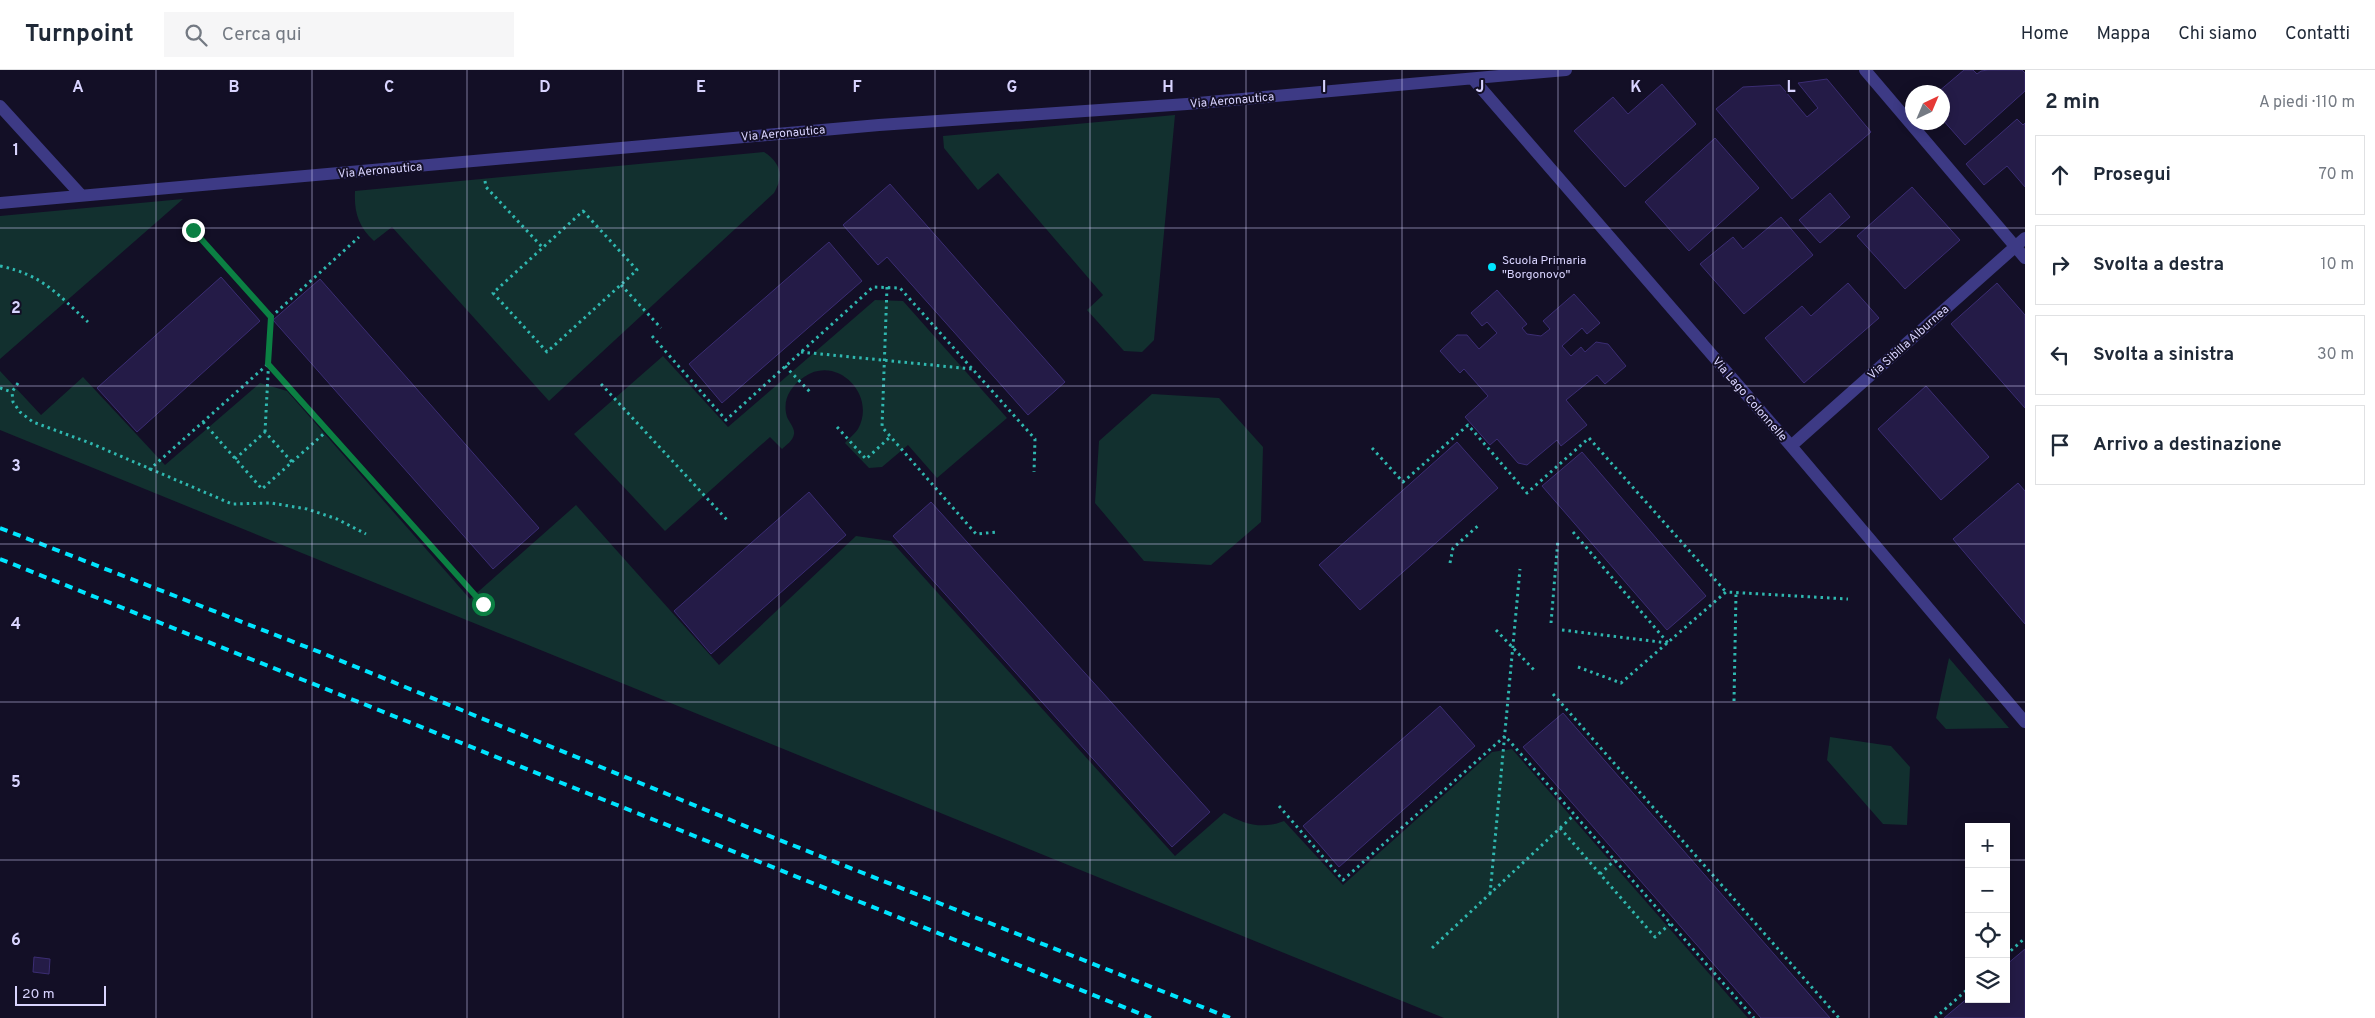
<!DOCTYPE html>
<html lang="it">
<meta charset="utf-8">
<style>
body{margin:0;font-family:Overpass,sans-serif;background:#f6f6f7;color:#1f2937}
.controls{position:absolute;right:15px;bottom:15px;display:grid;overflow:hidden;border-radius:0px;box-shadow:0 2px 12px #0003}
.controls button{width:45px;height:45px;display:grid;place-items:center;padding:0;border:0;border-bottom:1px solid #e0e1e3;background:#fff;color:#1f2937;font:25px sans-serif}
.compass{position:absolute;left:1905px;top:15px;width:45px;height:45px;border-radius:50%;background:#fff;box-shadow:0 2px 12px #0003;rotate:44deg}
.scale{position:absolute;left:15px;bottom:12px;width:91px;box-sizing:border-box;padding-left:5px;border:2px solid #d9d4ff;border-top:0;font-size:14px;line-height:18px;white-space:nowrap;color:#d9d4ff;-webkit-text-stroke:4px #130f26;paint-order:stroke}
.stop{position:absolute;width:15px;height:15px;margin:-11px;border:4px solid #0b8043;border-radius:50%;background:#fff}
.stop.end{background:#0b8043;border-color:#fff;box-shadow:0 1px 5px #0008}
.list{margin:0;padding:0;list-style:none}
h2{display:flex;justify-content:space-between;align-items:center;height:65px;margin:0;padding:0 20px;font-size:21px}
h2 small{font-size:16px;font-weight:400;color:#747a83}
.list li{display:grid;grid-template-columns:32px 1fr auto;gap:15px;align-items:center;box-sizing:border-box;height:80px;margin:0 10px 10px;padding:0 10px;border:1px solid #e0e1e3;border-radius:0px}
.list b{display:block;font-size:19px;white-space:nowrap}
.list em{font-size:16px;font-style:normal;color:#747a83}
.icon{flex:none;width:28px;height:28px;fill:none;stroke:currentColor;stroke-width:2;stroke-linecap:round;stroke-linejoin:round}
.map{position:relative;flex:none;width:2025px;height:948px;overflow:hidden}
header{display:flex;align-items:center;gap:30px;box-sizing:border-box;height:70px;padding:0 25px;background:#fff;border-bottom:1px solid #e0e1e3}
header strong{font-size:24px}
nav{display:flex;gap:28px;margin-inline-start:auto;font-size:18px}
.search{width:350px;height:45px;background:#f6f6f7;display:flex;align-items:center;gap:12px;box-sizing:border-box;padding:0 18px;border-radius:0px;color:#747a83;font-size:19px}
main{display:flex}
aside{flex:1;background:#fff}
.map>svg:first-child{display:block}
</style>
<header>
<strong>Turnpoint</strong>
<div class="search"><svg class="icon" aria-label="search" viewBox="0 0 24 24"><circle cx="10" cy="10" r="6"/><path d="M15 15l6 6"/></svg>Cerca qui</div>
<nav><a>Home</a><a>Mappa</a><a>Chi siamo</a><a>Contatti</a></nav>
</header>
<main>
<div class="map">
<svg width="2025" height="948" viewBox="0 0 2025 948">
<rect width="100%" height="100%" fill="#130f26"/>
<!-- green -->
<path fill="#12302f" d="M 1175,45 L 1154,270 L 1142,282 L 1124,281 L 1087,240 L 1103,225 L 998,103 L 978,120 L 944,78 L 943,66 Z
M 764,82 C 781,93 784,106 774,123 L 549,331 L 392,157 L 374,171 C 358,156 354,142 355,121 Z
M 183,129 L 0,289 L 0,146 Z
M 875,230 L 903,231 L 1007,348 L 937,408 L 908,375 L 882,397 L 869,398 L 845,373 C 849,368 855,364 858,359 C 877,325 837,284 804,307 C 790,317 782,330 787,347 C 789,352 795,358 794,364 C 793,371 786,375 782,379 L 770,367 L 665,461 L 574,364 L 663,286 L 728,357 Z
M 0,301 L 41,345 L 83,307 L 165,395 L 260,313 L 287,321 L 470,529 L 576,435 L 719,595 L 856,466 L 891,471 L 1175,786 L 1224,743 C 1244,754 1262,760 1284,751 L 1343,815 L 1492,682 L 1512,679 L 1748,948 L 1444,948 L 0,360 Z
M 1152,324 L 1219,328 L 1263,377 L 1261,452 L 1211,495 L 1144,491 L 1095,433 L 1099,371 Z
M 1949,588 L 2009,658 L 1946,659 L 1936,648 Z
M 1830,667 L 1891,676 L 1910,697 L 1907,755 L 1883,754 L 1827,690 Z"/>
<!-- building -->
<path fill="#241b47" stroke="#3b2d73" d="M 1964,0 L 1973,0 L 1977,4 L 1981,1 L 1988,0 L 2022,0 L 2025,3 L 2025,21 L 1965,75 L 1942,49 L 1942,22 L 1938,22 Z
M 1827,9 L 1871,62 L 1792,129 L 1716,39 L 1743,17 L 1780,15 L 1807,47 L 1818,38 L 1798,13 Z
M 1662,14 L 1696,54 L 1625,117 L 1574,61 L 1613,27 L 1628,44 Z
M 2017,49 L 2023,55 L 2025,53 L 2025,117 L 2007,96 L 1984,115 L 1966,94 Z
M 1715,68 L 1759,118 L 1689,181 L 1645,132 Z
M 890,114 L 1065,312 L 1028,345 L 887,187 L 878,195 L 843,155 Z
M 1912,117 L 1960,170 L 1905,219 L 1857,166 Z
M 1830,123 L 1850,147 L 1820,173 L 1799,150 Z
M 1781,147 L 1813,185 L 1744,244 L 1700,194 L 1733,167 L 1743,179 Z
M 829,172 L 862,211 L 722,333 L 689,294 Z
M 221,207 L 260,251 L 137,362 L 97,318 Z
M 320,209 L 539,458 L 493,499 L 273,250 Z
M 1848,213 L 1879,248 L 1804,313 L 1765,268 L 1802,236 L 1811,246 Z
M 1997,213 L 2025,245 L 2025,338 L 1951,254 Z
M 1497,220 L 1527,254 L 1522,258 L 1527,264 L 1541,266 L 1550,259 L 1543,251 L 1574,224 L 1600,253 L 1587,264 L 1582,258 L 1562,276 L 1571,286 L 1581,277 L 1585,282 L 1596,272 L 1608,274 L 1626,296 L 1605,314 L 1597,305 L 1566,330 L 1587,355 L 1561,376 L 1557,370 L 1527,395 L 1518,393 L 1497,369 L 1490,375 L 1465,347 L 1488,326 L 1464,299 L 1460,303 L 1440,281 L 1457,265 L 1467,265 L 1479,279 L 1497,263 L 1487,252 L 1482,256 L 1471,243 Z
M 1926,316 L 1989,387 L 1941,430 L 1878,359 Z
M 1457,372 L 1498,418 L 1360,540 L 1319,495 Z
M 1582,382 L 1706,526 L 1667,560 L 1542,416 Z
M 2018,413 L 2025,421 L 2025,554 L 1953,469 Z
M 809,422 L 846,465 L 711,584 L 674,541 Z
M 931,432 L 1210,742 L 1172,777 L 893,466 Z
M 1440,636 L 1475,676 L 1339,797 L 1303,756 Z
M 1563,643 L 1830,948 L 1761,948 L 1523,677 Z
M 2025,879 L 2025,948 L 1944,948 L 1969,927 L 1969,929 L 2006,929 L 2006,895 Z
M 34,887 L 50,889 L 49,904 L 33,902 Z"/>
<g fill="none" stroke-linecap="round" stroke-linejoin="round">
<!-- path -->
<path stroke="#2fb8b0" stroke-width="3" stroke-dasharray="2.5 4" stroke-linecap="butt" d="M 485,111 L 486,117 L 543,178
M 583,141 L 637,200 L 547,282 L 493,223 Z
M 193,160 L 271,247 L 359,167
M 0,196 C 43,205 57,224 88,252
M 621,215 L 661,258
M 887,217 L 882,357 L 976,464 L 998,462
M 652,266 L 726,350 L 873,217 L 900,218 L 1035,369 L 1034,402
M 801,282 L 972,299
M 785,296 L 811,323
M 18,313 L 12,322 L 13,332 L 20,342 L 33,352 L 90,373 L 232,434 L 271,433 L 307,439 L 337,449 L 366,464
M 601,314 L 729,452
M 0,318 L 12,322
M 203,352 L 262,419 L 292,392 L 265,362 L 235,389
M 837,357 L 866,389 L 890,367
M 265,362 L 271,247
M 1372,378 L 1403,412 L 1468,355 L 1527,423 L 1589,368 L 1726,522
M 292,392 L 328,360
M 149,400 L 268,294 L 483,534
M 1573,462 L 1668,573
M 1450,493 L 1453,478 L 1480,454
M 1551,553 L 1558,469
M 1496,560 L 1535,601
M 1562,560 L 1668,573
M 1578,597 L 1621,613 L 1726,522 L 1848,529
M 1553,624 L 1839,948
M 1734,631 L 1736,523
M 1279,736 L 1343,810 L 1505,666 L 1754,948
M 1560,758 L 1655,867 L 1670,854
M 1600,804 L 1615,790
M 1490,824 L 1520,499
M 1432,878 L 1574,745
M 2006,885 L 2025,868
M 1935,948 L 1969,918"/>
<!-- street -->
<path stroke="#3d3a85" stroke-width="12" d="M 1865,0 L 2025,188
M 1473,9 L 1791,376 L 2025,652
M 0,36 L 81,125
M 0,133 L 879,55 L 1187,34 L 1566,0
M 1791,376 L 2025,168"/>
<!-- rail -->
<path stroke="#00e5ff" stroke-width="4" stroke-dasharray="8 6" stroke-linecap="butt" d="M 0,458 L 322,583 L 777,769 L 1230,948
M 0,489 L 1151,948"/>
</g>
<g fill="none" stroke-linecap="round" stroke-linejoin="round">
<!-- route -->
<path stroke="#0b8043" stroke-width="6" d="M 193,160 L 271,247 L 268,294 L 483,534"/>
</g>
<!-- grid -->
<path fill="none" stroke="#d9d4ff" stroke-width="1" stroke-opacity="0.55" d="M 156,0 L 156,948M 312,0 L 312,948M 467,0 L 467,948M 623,0 L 623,948M 779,0 L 779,948M 935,0 L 935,948M 1090,0 L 1090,948M 1246,0 L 1246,948M 1402,0 L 1402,948M 1558,0 L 1558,948M 1713,0 L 1713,948M 1869,0 L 1869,948M 0,158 L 2025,158M 0,316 L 2025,316M 0,474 L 2025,474M 0,632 L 2025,632M 0,790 L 1969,790M 2006,790 L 2025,790"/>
<!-- markers -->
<circle fill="#00e5ff" stroke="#130f26" stroke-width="2" cx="1492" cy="197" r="5"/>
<g text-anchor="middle" stroke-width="4" stroke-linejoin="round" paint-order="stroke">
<!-- street labels -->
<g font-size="12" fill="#d9d4ff" stroke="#130f26">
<text transform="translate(1232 30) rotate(-5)" y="4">Via Aeronautica</text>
<text transform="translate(783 63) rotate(-5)" y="4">Via Aeronautica</text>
<text transform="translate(380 100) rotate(-5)" y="4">Via Aeronautica</text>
<text transform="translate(1908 272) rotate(-42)" y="4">Via Sibilla Alburnea</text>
<text transform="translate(1750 329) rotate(49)" y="4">Via Lago Colonnelle</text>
</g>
<!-- poi labels -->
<g font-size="12" fill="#d9d4ff" stroke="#130f26" text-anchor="start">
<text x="1502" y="194">Scuola Primaria<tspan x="1502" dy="14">"Borgonovo"</tspan></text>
</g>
</g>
<g font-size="16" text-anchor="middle" font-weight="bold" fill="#d9d4ff" stroke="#130f26" stroke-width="4" stroke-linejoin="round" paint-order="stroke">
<text x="78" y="22">A</text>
<text x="234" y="22">B</text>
<text x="389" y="22">C</text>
<text x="545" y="22">D</text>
<text x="701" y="22">E</text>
<text x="857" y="22">F</text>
<text x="1012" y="22">G</text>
<text x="1168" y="22">H</text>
<text x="1324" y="22">I</text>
<text x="1480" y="22">J</text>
<text x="1636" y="22">K</text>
<text x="1791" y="22">L</text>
<text x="16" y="85">1</text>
<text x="16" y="243">2</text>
<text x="16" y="401">3</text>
<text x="16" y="559">4</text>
<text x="16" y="717">5</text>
<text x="16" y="875">6</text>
</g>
</svg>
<div class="controls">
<button>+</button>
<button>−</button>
<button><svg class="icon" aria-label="locate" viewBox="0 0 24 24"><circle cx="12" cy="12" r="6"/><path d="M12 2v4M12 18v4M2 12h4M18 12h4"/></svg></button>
<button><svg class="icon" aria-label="layers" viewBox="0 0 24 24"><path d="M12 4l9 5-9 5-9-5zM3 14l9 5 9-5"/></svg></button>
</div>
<svg class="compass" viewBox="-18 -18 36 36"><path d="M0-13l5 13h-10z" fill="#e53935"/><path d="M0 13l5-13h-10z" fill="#747a83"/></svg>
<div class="scale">20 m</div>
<div class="stop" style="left:483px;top:534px"></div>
<div class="stop end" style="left:193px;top:160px"></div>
</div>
<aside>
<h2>2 min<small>A piedi · 110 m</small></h2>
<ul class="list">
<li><svg class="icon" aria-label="ahead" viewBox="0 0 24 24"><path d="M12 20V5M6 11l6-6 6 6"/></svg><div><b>Prosegui</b></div><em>70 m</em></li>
<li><svg class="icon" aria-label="right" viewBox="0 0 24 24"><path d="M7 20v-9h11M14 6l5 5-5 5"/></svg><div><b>Svolta a destra</b></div><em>10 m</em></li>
<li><svg class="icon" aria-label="left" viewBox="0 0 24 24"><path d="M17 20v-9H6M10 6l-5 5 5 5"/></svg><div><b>Svolta a sinistra</b></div><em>30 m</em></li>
<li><svg class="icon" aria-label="arrive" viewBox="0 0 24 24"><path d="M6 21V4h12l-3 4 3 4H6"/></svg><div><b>Arrivo a destinazione</b></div></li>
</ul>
</aside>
</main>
